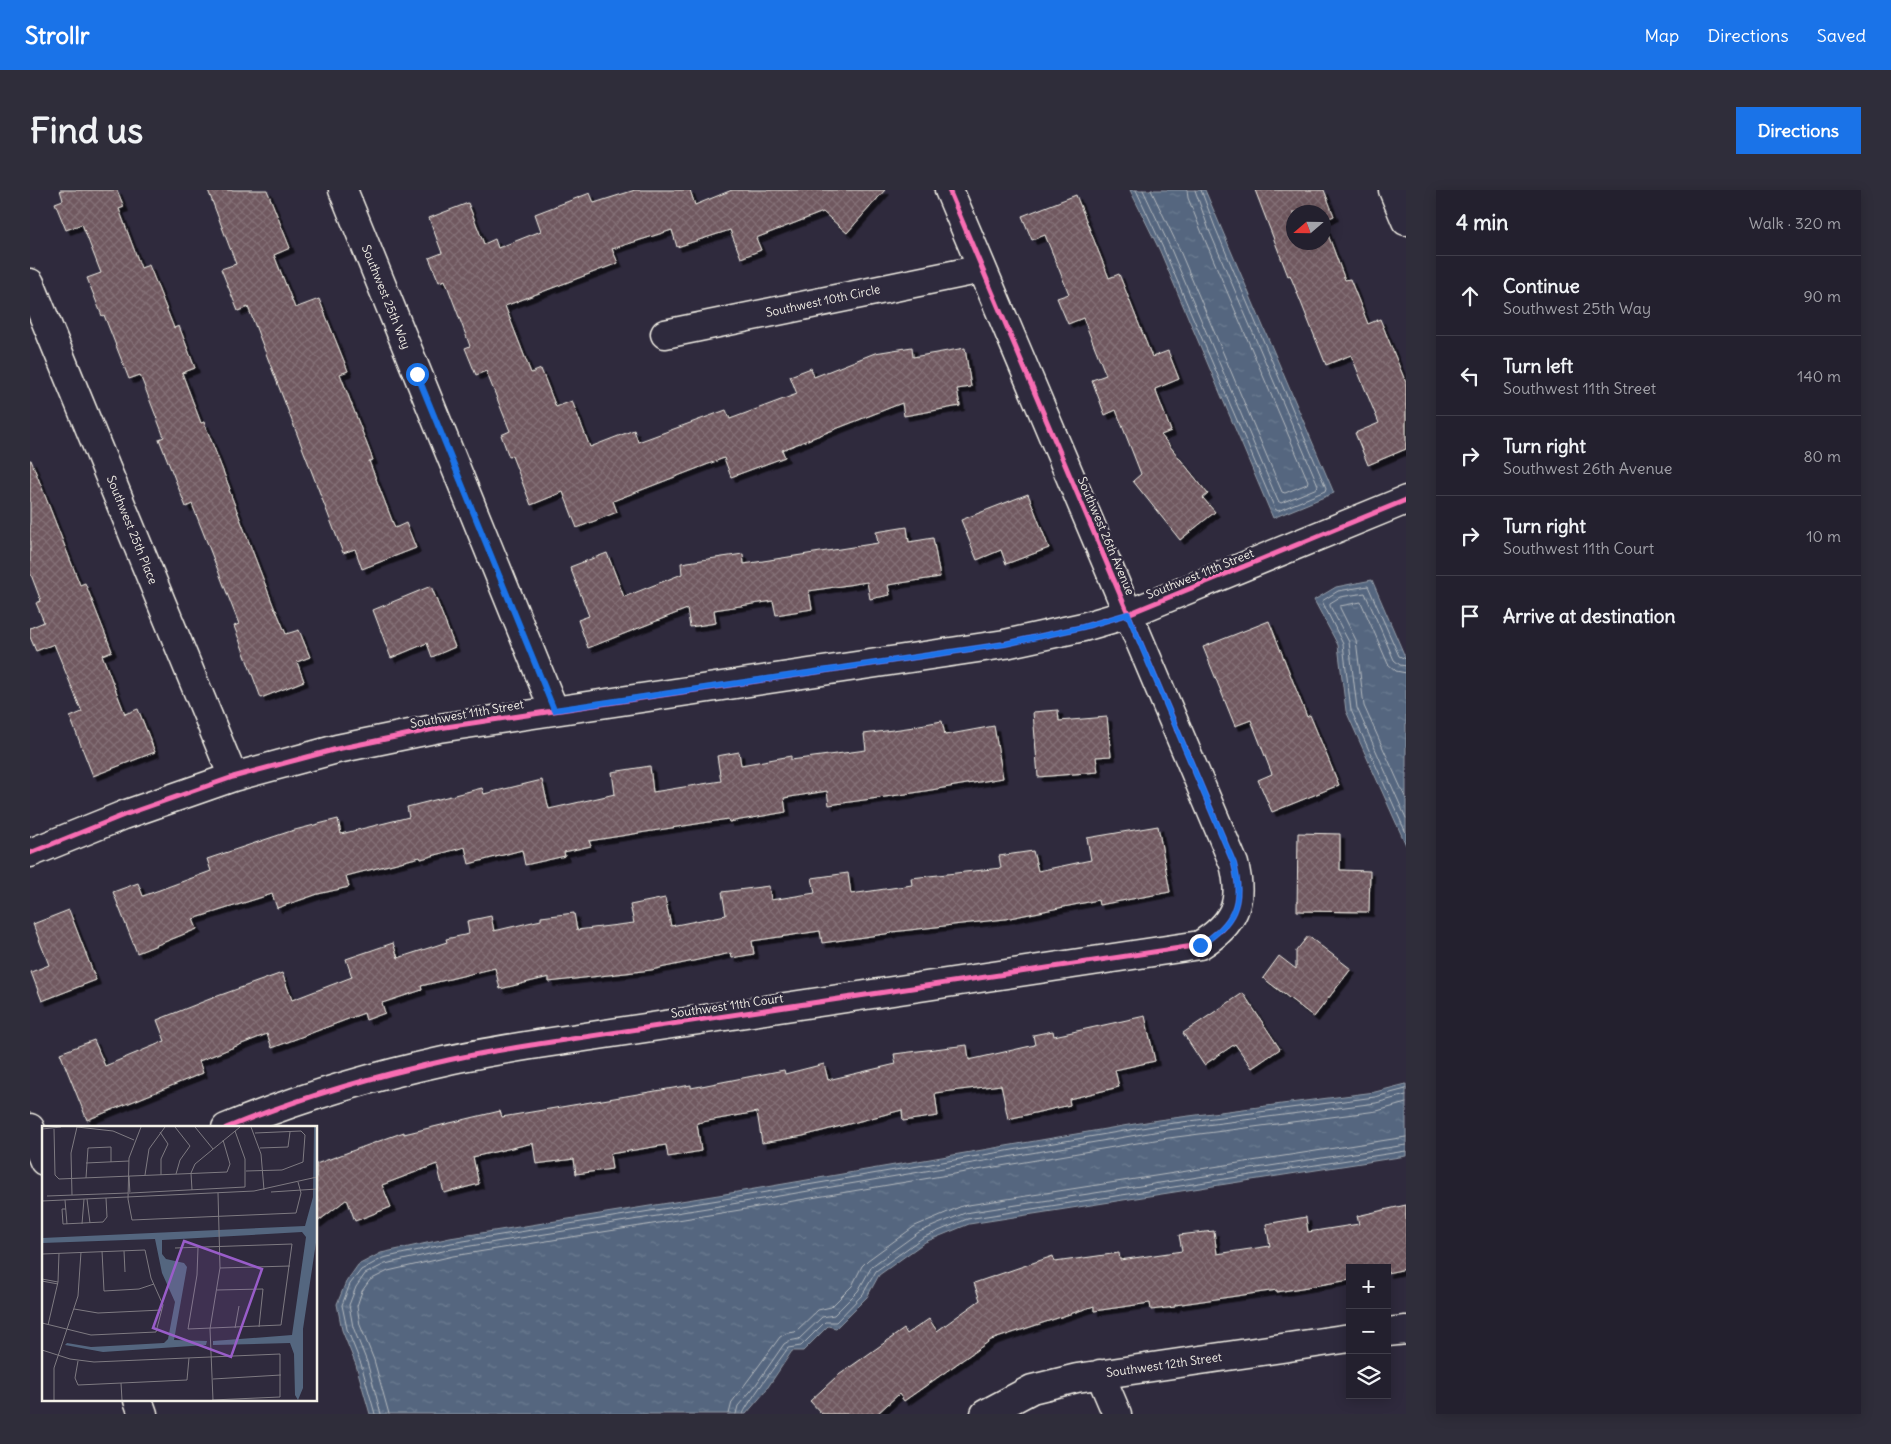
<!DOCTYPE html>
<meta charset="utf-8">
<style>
body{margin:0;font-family:Delius,sans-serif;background:#2f2d3a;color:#f1f3f6}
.controls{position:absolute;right:15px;bottom:15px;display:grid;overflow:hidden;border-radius:0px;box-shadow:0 2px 12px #0003}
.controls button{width:45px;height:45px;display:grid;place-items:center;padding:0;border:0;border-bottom:1px solid #403e4a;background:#23202e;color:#f1f3f6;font:25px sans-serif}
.compass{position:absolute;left:1256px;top:15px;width:45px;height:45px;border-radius:50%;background:#23202e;box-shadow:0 2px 12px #0003;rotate:250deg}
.stop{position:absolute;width:15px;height:15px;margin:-11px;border:4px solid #1a73e8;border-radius:50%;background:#fff}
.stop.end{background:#1a73e8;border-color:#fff;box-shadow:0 1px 5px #0008}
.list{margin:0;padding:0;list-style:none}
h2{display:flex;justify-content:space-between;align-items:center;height:65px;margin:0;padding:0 20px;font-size:21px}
h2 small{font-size:16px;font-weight:400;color:#a3a3aa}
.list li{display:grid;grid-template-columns:32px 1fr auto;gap:15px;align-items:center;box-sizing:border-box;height:80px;padding:0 20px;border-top:1px solid #403e4a}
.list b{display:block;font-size:19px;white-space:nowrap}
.list p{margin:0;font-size:16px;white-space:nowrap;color:#a3a3aa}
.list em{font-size:16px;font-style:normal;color:#a3a3aa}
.icon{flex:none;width:28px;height:28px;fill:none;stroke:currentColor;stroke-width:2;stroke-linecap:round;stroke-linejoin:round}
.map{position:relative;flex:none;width:1376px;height:1224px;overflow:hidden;border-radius:0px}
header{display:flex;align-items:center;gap:30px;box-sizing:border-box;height:70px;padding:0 25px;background:#1a73e8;color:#fff}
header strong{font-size:24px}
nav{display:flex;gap:28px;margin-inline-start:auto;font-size:18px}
.intro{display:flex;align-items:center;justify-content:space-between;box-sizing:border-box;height:120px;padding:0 30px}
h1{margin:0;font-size:35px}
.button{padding:12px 22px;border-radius:0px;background:#1a73e8;color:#fff;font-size:18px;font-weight:700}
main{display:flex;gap:30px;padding:0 30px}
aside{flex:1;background:#23202e;border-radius:0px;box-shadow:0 2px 12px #0003}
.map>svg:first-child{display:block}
</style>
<header>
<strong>Strollr</strong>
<nav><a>Map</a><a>Directions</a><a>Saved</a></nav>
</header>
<div class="intro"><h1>Find us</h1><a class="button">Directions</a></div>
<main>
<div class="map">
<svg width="1376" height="1224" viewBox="0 0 1376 1224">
<defs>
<pattern id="water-ripples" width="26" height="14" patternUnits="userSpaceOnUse" patternTransform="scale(1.25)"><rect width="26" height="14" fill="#54667f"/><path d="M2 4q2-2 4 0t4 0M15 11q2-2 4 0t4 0" fill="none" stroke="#6d7c91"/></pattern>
<pattern id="building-cross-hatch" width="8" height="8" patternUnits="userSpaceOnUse" patternTransform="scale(1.25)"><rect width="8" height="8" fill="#6f585f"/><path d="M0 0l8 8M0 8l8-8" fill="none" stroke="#847076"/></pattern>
<filter id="shadow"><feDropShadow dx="4.5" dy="4.5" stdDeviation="0" flood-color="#0009"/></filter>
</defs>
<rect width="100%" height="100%" fill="#2f2a3d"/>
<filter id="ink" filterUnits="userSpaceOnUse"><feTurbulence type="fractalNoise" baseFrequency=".02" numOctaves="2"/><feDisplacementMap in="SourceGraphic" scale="10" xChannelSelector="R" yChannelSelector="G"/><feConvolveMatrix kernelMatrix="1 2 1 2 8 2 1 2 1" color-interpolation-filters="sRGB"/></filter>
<g filter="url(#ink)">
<!-- water -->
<path fill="url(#water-ripples)" stroke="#949ea9" d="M 1100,0 L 1175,0 L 1304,303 L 1243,328 L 1130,61 Z
M 1342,390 L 1376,469 L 1376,655 L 1316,521 L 1308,455 L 1284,410 L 1306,397 Z
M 1376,894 L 1376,966 L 939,1034 L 895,1052 L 849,1085 L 837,1107 L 806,1138 L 798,1136 L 773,1161 L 762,1161 L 734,1203 L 716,1224 L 340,1224 L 326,1175 L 312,1140 L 307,1114 L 316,1092 L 328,1075 L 351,1063 L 420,1048 L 707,1002 L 1128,930 L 1345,902 Z"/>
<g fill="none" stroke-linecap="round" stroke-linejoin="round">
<!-- shore -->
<path stroke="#b4b9be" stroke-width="1" d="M 1106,0 L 1134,60 L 1245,319 L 1248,321 L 1295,301 L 1296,298 L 1185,37 L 1171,0
M 1113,0 L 1140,57 L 1248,311 L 1251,313 L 1287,298 L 1288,295 L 1179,40 L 1165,0
M 1121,0 L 1147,54 L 1252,302 L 1255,303 L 1277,294 L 1278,291 L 1172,43 L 1158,8 L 1157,0
M 1376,469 L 1369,466 L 1338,396 L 1308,401 L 1292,411 L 1313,454 L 1321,520 L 1376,643
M 1376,476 L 1370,475 L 1364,470 L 1335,403 L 1310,407 L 1300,413 L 1300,416 L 1319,452 L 1327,518 L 1376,628
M 1376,483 L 1366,481 L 1358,474 L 1331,412 L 1310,416 L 1310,418 L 1326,450 L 1334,516 L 1376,609
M 345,1224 L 331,1174 L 317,1139 L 312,1115 L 320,1094 L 331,1080 L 353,1068 L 421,1053 L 707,1007 L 1129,935 L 1345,907 L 1376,899
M 351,1224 L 337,1172 L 323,1137 L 319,1115 L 326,1097 L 335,1084 L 355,1074 L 422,1059 L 708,1013 L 1130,941 L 1346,913 L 1376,905
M 359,1224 L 344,1170 L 330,1135 L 327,1116 L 332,1101 L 340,1090 L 358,1081 L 423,1066 L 710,1020 L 1131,949 L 1347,921 L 1376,913
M 699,1224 L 702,1212 L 750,1147 L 757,1143 L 765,1142 L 788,1120 L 801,1117 L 822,1096 L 832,1076 L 838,1070 L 885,1036 L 932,1016 L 1376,947
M 706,1224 L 708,1216 L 725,1196 L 754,1154 L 759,1151 L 769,1149 L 792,1127 L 804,1125 L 828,1101 L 842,1076 L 889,1042 L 935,1023 L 1376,955
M 713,1224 C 713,1219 752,1167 758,1158 L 771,1156 L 795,1132 L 806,1132 L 833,1104 L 846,1081 L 892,1048 L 937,1029 L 1376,961"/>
</g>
<!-- building -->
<path fill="url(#building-cross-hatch)" stroke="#f4f1e8" filter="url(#shadow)" d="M 30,0 L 87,0 L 94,17 L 89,19 L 111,78 L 119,75 L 144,138 L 149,136 L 165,178 L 152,183 L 171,233 L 174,232 L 200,299 L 199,300 L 245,420 L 246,420 L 256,444 L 269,440 L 280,467 L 267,472 L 274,491 L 231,508 L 204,436 L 209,434 L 162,314 L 156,317 L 129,249 L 134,247 L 110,185 L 99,189 L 74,125 L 72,126 L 57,88 L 71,83 L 52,34 L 36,40 L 25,13 L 33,10 Z
M 178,0 L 237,0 L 260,58 L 244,65 L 265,118 L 289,109 L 318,181 L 310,184 L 343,270 L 339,271 L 365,338 L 376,333 L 386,358 L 332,379 L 325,359 L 313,363 L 218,117 L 208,121 L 191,79 L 206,74 Z
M 605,0 L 660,0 L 665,15 L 702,0 L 855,0 L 817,43 L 793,22 L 726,48 L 731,60 L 711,68 L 700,40 L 647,57 L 642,40 L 582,59 L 588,73 L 475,116 L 501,183 L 511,179 L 526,217 L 542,211 L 560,257 L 604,240 L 608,252 L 696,220 L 700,229 L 767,204 L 760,186 L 781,178 L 784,187 L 845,163 L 882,157 L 883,167 L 935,158 L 941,197 L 927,199 L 930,216 L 874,226 L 872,213 L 752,260 L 755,267 L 701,287 L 694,268 L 583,311 L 587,322 L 547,338 L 533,302 L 501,315 L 482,266 L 479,267 L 471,245 L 480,241 L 456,181 L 446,185 L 435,158 L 440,156 L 415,90 L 409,92 L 399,68 L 412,63 L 399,28 L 438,13 L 454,54 L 465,49 L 468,58 L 511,41 L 505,24 L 560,3 L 564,13 Z
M 1225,0 L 1294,0 L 1304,26 L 1294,30 L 1294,22 L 1264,22 L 1264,52 L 1294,52 L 1294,34 L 1315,90 L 1320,89 L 1338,134 L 1350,129 L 1376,193 L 1376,259 L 1338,275 L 1325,243 L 1349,233 L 1321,165 L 1296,175 L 1260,85 L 1258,86 Z
M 1046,5 L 1079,88 L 1089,84 L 1122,167 L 1138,161 L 1149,189 L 1125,199 L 1141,241 L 1131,245 L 1178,304 L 1173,308 L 1185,322 L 1150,350 L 1103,291 L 1111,284 L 1086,220 L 1075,225 L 1062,190 L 1076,185 L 1053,128 L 1038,134 L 1027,108 L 1039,104 L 1015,45 L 1002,50 L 992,26 Z
M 0,270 L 1,270 L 50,395 L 55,393 L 82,461 L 72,465 L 95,524 L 108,519 L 125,562 L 63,586 L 40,527 L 52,522 L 24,454 L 6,461 L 0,447 L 0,438 L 14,432 L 6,413 L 11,411 L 0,382 Z
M 998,304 L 1019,358 L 976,374 L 971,360 L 947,370 L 931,330 Z
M 877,337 L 879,352 L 903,348 L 910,387 L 858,395 L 860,405 L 840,409 L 837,392 L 779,401 L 782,419 L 746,425 L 743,411 L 684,420 L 686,433 L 660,437 L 657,419 L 558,458 L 548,430 L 559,426 L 540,377 L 577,363 L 594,407 L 652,384 L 651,373 L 713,364 L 714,374 L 848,353 L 846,342 Z
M 401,396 L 425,457 L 402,467 L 397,453 L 361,468 L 343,420 Z
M 1239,431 L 1277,527 L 1280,525 L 1309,595 L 1242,622 L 1228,590 L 1242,584 L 1221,530 L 1205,536 L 1173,457 Z
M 1028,520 L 1029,531 L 1077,527 L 1081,566 L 1066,567 L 1068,582 L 1008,587 L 1003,522 Z
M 912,531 L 915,545 L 964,536 L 973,588 L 883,603 L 799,615 L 797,601 L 754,608 L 756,622 L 699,632 L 698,629 L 559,651 L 561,656 L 534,662 L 535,666 L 495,675 L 492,660 L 439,674 L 435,657 L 391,669 L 390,667 L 316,686 L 319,697 L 288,704 L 247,718 L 242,704 L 163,729 L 167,739 L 107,763 L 83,702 L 108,693 L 113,706 L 181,681 L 177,669 L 261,641 L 308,629 L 311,644 L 379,627 L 377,617 L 452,598 L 454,604 L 512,590 L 519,619 L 585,604 L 582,582 L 620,576 L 623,602 L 691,591 L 687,566 L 709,562 L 711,575 L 761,566 L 761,570 L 836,560 L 834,544 L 884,537 L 884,536 Z
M 1128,636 L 1140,702 L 1069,715 L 1068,710 L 975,729 L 862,742 L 862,743 L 792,753 L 790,741 L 722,751 L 724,764 L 702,768 L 701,763 L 621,780 L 519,792 L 519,787 L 470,799 L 465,778 L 391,796 L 392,800 L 352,813 L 355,823 L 336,830 L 334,823 L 242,858 L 237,844 L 169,871 L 173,883 L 57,930 L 30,863 L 64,850 L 75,876 L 135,851 L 127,830 L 185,807 L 252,783 L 262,810 L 322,787 L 316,769 L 363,753 L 368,768 L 417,752 L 416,749 L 439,744 L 437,731 L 461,726 L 464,741 L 511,730 L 511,727 L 544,723 L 547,740 L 604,733 L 600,715 L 635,708 L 641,736 L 696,725 L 692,702 L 739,696 L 741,710 L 785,703 L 782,688 L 818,683 L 821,704 L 882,695 L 881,688 L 971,678 L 969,666 L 1003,661 L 1008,681 L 1061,670 L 1057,648 Z
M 1268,643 L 1310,644 L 1310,680 L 1340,681 L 1339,722 L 1267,721 Z
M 39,720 L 66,790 L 12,811 L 1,782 L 19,775 L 3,734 Z
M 1278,746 L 1321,779 L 1284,827 L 1233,788 L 1249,766 L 1266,779 L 1266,761 Z
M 1213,803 L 1250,859 L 1222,878 L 1205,854 L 1174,875 L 1153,843 Z
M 1115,826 L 1125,871 L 1085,880 L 1089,897 L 1039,909 L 1040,915 L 978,929 L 971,895 L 905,903 L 908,926 L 873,931 L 872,920 L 773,946 L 732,953 L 727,922 L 667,933 L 671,961 L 638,967 L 636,955 L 580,964 L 582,979 L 546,984 L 544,969 L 506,974 L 503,953 L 443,967 L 449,994 L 414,1003 L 407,974 L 352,995 L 361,1017 L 325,1031 L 317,1009 L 286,1033 L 286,974 L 374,942 L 374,944 L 470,921 L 472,927 L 661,895 L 661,898 L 754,880 L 755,884 L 794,874 L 798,890 L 866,874 L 864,864 L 937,855 L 939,870 L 1005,855 L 1003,845 L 1023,841 L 1024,846 Z
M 1376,1015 L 1376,1079 L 1357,1083 L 1357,1078 L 1320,1078 L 1320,1090 L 1247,1102 L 1247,1100 L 1145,1115 L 1145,1117 L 1121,1120 L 1120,1113 L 1064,1121 L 1064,1116 L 961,1150 L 874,1211 L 869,1204 L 847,1224 L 792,1224 L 780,1211 L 806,1187 L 874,1139 L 877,1144 L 899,1129 L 907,1141 L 950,1110 L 944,1093 L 1023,1066 L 1025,1072 L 1089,1063 L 1090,1070 L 1152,1061 L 1149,1045 L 1184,1041 L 1187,1064 L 1240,1056 L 1236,1034 L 1276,1027 L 1278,1042 L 1329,1034 L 1327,1026 Z"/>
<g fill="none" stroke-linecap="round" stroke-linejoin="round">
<defs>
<path id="minor" d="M 313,0 L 524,520
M 1363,0 L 1376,31
M 0,93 L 203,587
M 635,144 L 952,79
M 0,663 L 94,625 L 203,587 L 307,559 L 409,538 L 975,454 L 1053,437 L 1098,424 L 1376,310
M 0,938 L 14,971
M 196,938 C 266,909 340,887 414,871 C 445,864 477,859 508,854 L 1170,755 C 1204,734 1214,713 1204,674 L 919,0
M 1357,1142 L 1376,1140
M 1070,1184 L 1087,1224
M 108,1210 L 113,1224
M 955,1224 L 1002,1199 L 1047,1188 L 1320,1148"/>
</defs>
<!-- minor casing -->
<use href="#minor" stroke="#f4f1e8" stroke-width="31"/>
<!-- minor -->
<use href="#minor" stroke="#2f2a3d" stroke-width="28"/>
<defs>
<path id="cycleway" d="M 0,663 L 94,625 L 203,587 L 307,559 L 409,538 L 975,454 L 1053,437 L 1098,424 L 1376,310
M 196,938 C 266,909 340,887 414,871 C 445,864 477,859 508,854 L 1170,755 C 1204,734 1214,713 1204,674 L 919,0"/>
</defs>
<!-- cycleway casing -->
<use href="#cycleway" stroke="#2f2a3d" stroke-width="8"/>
<!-- cycleway -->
<use href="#cycleway" stroke="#f96db3" stroke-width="5"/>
</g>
</g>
<g fill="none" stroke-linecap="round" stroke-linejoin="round" filter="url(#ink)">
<!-- route -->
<path stroke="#1a73e8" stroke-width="6" d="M 387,184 L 524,520 L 975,454 L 1053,437 L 1098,424 L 1204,674 C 1214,713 1204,734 1170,755"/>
</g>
<g text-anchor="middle" stroke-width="5" stroke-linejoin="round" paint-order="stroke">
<!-- street labels -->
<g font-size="12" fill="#f4f1e8" stroke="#2f2a3d">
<text transform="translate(356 107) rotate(68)" y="4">Southwest 25th Way</text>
<text transform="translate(793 111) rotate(-12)" y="4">Southwest 10th Circle</text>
<text transform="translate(102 340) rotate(68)" y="4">Southwest 25th Place</text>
<text transform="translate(1076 346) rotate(67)" y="4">Southwest 26th Avenue</text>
<text transform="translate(1170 384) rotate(-22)" y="4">Southwest 11th Street</text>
<text transform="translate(437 524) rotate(-10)" y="4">Southwest 11th Street</text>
<text transform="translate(697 816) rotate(-8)" y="4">Southwest 11th Court</text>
<text transform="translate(1134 1175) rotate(-8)" y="4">Southwest 12th Street</text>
</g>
</g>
<!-- overview -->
<g transform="translate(12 936)">
<rect width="275" height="275" fill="#2f2a3d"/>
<path d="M 272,1 L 275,1 L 275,110 L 261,203 L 261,262 L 256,274 L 253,269 L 252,228 L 248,217 L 171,219 L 171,215 L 250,209 L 264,111 L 260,106 L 120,114 L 120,128 L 124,133 L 142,137 L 145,141 L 132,214 L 165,215 L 164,219 L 61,226 L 23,219 L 25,217 L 49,221 L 122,217 L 126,213 L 133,176 L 120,147 L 113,113 L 0,117 L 0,112 L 263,100 L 271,71 Z" fill="#54667f"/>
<path fill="none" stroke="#7e7a81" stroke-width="1" d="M 99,1 L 87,32 L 86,73 L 90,94 L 254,87 L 259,67 L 256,56M 133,1 L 148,20 L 138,34 L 134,48M 153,1 L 171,23M 209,1 L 219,28 L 222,64M 0,3 L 19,1M 12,3 L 13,49 L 17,53 L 185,46 L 188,38 L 181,14M 118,6 L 126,18 L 119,33 L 119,49M 213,7 L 259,5M 218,22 L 246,21 L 248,6M 44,37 L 87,35M 204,45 L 240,44 L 261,36 L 263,9 L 259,5M 103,49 L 107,23 L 123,1M 87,50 L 88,68M 44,52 L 46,22 L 69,21 L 69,36M 150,64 L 149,47 L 153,38 L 198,1M 229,66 L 275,63M 89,67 L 203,61 L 203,33 L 193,5M 30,69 L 29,27 L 35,1 L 71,5 L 92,14M 5,70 L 86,67M 45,73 L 48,97M 23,74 L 25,98M 0,75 L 212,65 L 275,51M 24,83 L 20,83 L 21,98 L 61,96 L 65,91 L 64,72M 40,98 L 42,73M 133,122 L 250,118 L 239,199 L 146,203 L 155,149 L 156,122M 60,125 L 62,165 L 97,163 L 112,158M 82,125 L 83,146M 0,128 L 103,124 L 109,152 L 121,179 L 114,206 L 49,209 L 0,197M 178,142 L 248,140M 0,153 L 16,156M 0,155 L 16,158M 175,164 L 221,163 L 217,201M 32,183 L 56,187 L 120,184M 6,199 L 16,156 L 17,127M 193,202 L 197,180M 0,224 L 28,233 L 52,236 L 238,228 L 238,271 L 170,274M 36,235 L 33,252 L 36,259 L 145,254 L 147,232M 171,253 L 239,249M 79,257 L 80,274M 12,274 L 12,242 L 36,170 L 39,126M 171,274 L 168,203 L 178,142 L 176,67"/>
<path fill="#995dc9" fill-opacity="0.15" stroke="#995dc9" stroke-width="2.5" d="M 142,115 L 220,143 L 189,231 L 111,202 Z"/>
<rect width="275" height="275" fill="none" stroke="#f4f1e8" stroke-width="2.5"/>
</g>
</svg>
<div class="controls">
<button>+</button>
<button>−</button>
<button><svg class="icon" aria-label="layers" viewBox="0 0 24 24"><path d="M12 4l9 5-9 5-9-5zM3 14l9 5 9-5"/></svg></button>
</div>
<svg class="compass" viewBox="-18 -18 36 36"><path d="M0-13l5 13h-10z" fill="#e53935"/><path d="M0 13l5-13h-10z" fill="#a3a3aa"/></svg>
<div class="stop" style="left:387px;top:184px"></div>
<div class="stop end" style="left:1170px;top:755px"></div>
</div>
<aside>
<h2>4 min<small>Walk · 320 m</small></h2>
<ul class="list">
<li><svg class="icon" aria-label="ahead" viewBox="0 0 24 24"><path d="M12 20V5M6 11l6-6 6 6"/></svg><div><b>Continue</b><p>Southwest 25th Way</p></div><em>90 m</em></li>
<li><svg class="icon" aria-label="left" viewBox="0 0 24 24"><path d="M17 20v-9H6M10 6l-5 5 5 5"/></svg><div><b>Turn left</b><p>Southwest 11th Street</p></div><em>140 m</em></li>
<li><svg class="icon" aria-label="right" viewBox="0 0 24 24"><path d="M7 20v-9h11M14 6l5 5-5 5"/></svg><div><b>Turn right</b><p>Southwest 26th Avenue</p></div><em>80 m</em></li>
<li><svg class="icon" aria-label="right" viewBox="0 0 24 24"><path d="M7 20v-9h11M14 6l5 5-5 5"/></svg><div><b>Turn right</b><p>Southwest 11th Court</p></div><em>10 m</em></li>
<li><svg class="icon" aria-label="arrive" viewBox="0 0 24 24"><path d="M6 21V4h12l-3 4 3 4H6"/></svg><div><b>Arrive at destination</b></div></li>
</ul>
</aside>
</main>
